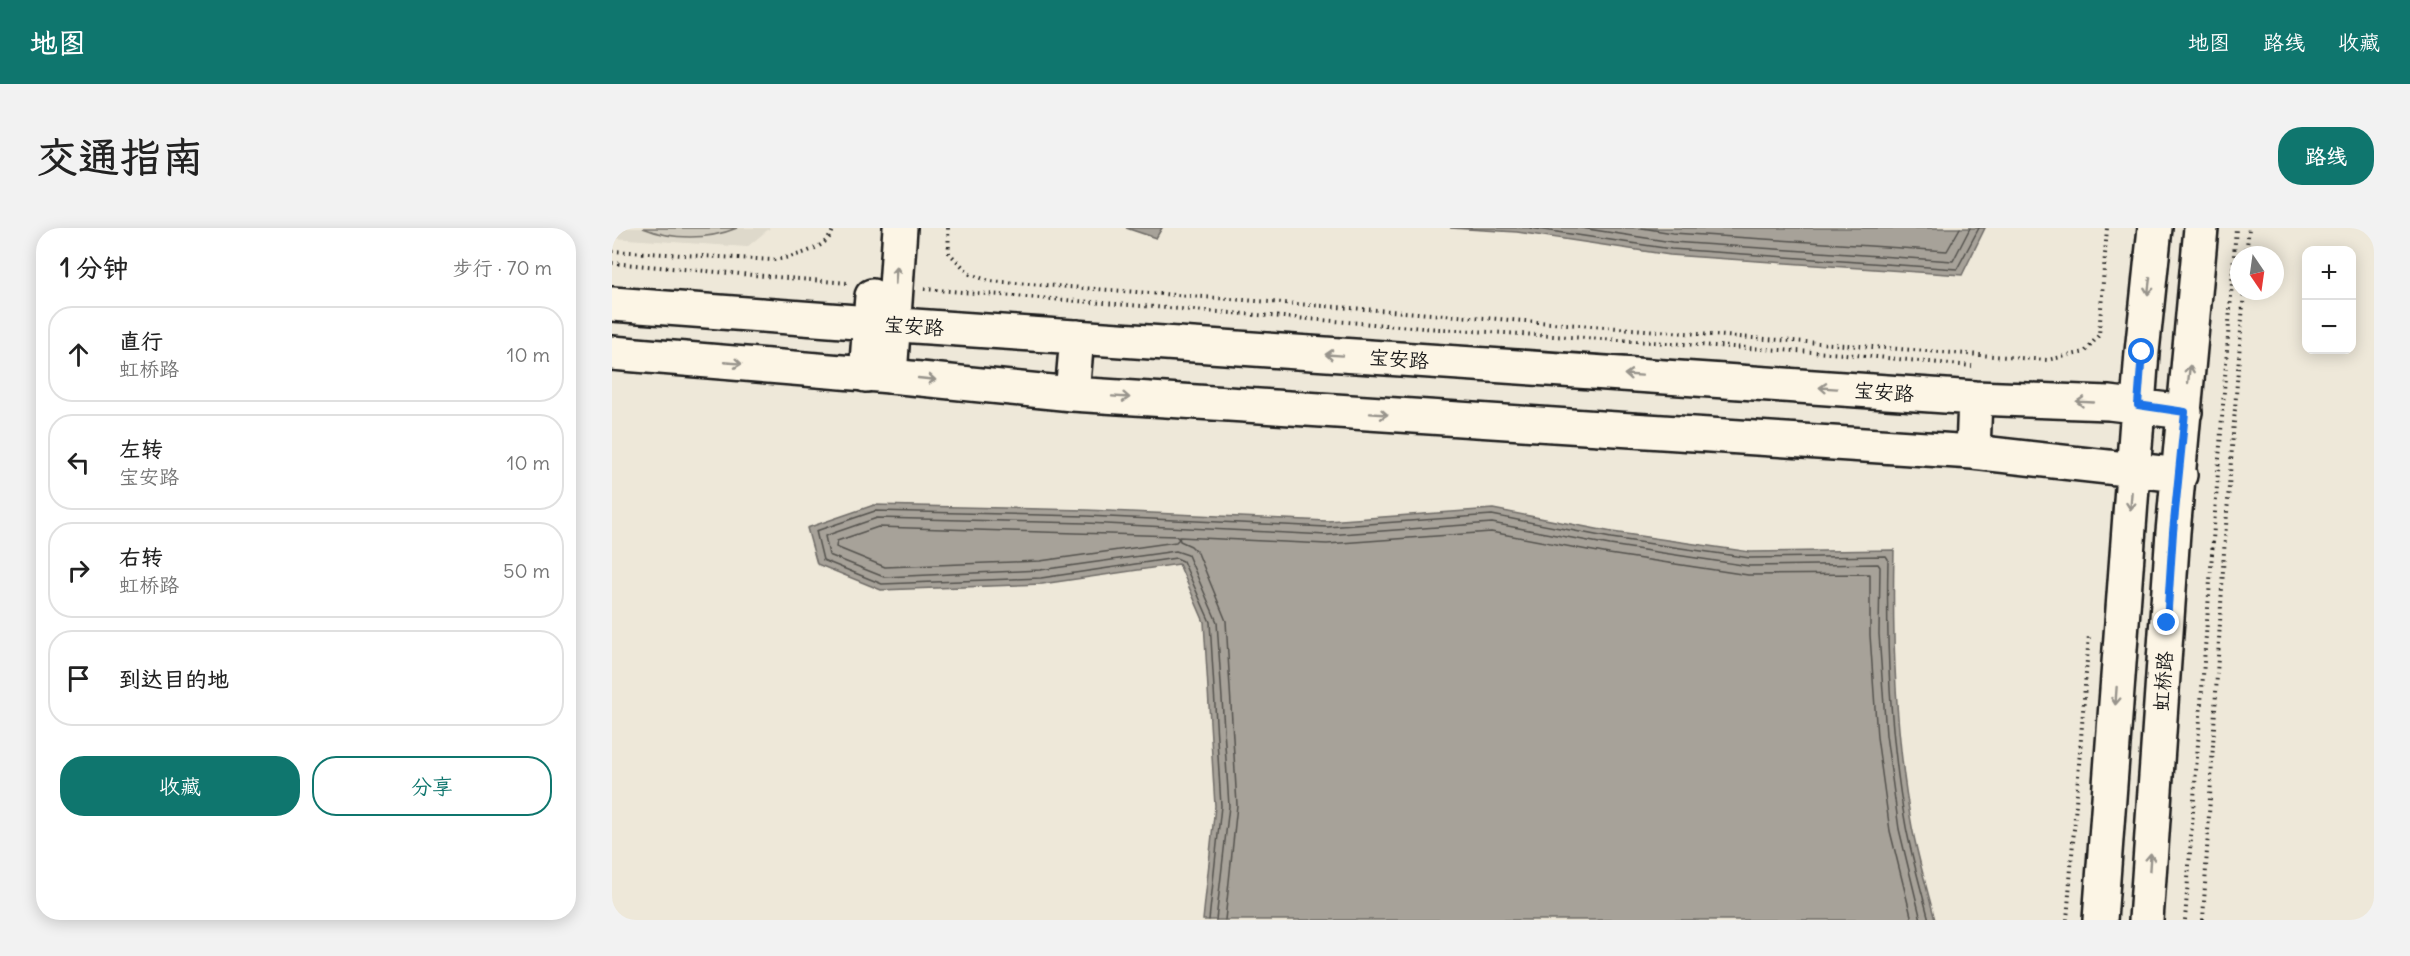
<!DOCTYPE html>
<html lang="zh">
<meta charset="utf-8">
<style>
body{margin:0;font-family:Delius,"LXGW WenKai TC",sans-serif;background:#f2f2f2;color:#222}
.controls{position:absolute;right:18px;top:18px;display:grid;overflow:hidden;border-radius:12px;box-shadow:0 3px 15px #0003}
.controls button{width:54px;height:54px;display:grid;place-items:center;padding:0;border:0;border-bottom:2px solid #e0e0e0;background:#fff;color:#222;font:30px sans-serif}
.compass{position:absolute;left:1618px;top:18px;width:54px;height:54px;border-radius:50%;background:#fff;box-shadow:0 3px 15px #0003;rotate:167deg}
.stop{position:absolute;width:18px;height:18px;margin:-14px;border:4px solid #1a73e8;border-radius:50%;background:#fff}
.stop.end{background:#1a73e8;border-color:#fff;box-shadow:0 2px 6px #0008}
.list{margin:0;padding:0;list-style:none}
h2{display:flex;justify-content:space-between;align-items:center;height:78px;margin:0;padding:0 24px;font-size:26px}
h2 small{font-size:20px;font-weight:400;color:#767676}
.list li{display:grid;grid-template-columns:39px 1fr auto;gap:18px;align-items:center;box-sizing:border-box;height:96px;margin:0 12px 12px;padding:0 12px;border:2px solid #e0e0e0;border-radius:24px}
.list b{display:block;font-size:22px;white-space:nowrap}
.list p{margin:0;font-size:20px;white-space:nowrap;color:#767676}
.list em{font-size:20px;font-style:normal;color:#767676}
.actions{display:flex;gap:12px;padding:18px 24px}
.actions a{flex:1;padding:14px 0;border:2px solid #0f766e;border-radius:24px;text-align:center;font-size:21px;color:#0f766e}
.actions .main{background:#0f766e;color:#fff}
.icon{flex:none;width:33px;height:33px;fill:none;stroke:currentColor;stroke-width:2;stroke-linecap:round;stroke-linejoin:round}
.map{position:relative;flex:none;width:1762px;height:692px;overflow:hidden;border-radius:24px}
header{display:flex;align-items:center;gap:36px;box-sizing:border-box;height:84px;padding:0 30px;background:#0f766e;color:#fff}
header strong{font-size:28px}
nav{display:flex;gap:33px;margin-inline-start:auto;font-size:21px}
.intro{display:flex;align-items:center;justify-content:space-between;box-sizing:border-box;height:144px;padding:0 36px}
h1{margin:0;font-size:42px}
.button{padding:15px 27px;border-radius:24px;background:#0f766e;color:#fff;font-size:21px;font-weight:700}
main{display:flex;gap:36px;padding:0 36px}
aside{flex:1;background:#fff;border-radius:24px;box-shadow:0 3px 15px #0003}
.map>svg:first-child{display:block}
</style>
<header>
<strong>地图</strong>
<nav><a>地图</a><a>路线</a><a>收藏</a></nav>
</header>
<div class="intro"><h1>交通指南</h1><a class="button">路线</a></div>
<main>
<aside>
<h2>1 分钟<small>步行 · 70 m</small></h2>
<ul class="list">
<li><svg class="icon" aria-label="ahead" viewBox="0 0 24 24"><path d="M12 20V5M6 11l6-6 6 6"/></svg><div><b>直行</b><p>虹桥路</p></div><em>10 m</em></li>
<li><svg class="icon" aria-label="left" viewBox="0 0 24 24"><path d="M17 20v-9H6M10 6l-5 5 5 5"/></svg><div><b>左转</b><p>宝安路</p></div><em>10 m</em></li>
<li><svg class="icon" aria-label="right" viewBox="0 0 24 24"><path d="M7 20v-9h11M14 6l5 5-5 5"/></svg><div><b>右转</b><p>虹桥路</p></div><em>50 m</em></li>
<li><svg class="icon" aria-label="arrive" viewBox="0 0 24 24"><path d="M6 21V4h12l-3 4 3 4H6"/></svg><div><b>到达目的地</b></div></li>
</ul>
<div class="actions"><a class="main">收藏</a><a>分享</a></div>
</aside>
<div class="map">
<svg width="1762" height="692" viewBox="0 0 1762 692">
<rect width="100%" height="100%" fill="#eee8d9"/>
<filter id="ink" filterUnits="userSpaceOnUse"><feTurbulence type="fractalNoise" baseFrequency=".0167" numOctaves="2"/><feDisplacementMap in="SourceGraphic" scale="12" xChannelSelector="R" yChannelSelector="G"/><feConvolveMatrix kernelMatrix="1 2 1 2 8 2 1 2 1" color-interpolation-filters="sRGB"/></filter>
<g filter="url(#ink)">
<!-- built -->
<path fill="#ded9cb" d="M 0,0 L 158,0 L 135,19 L 0,10 Z"/>
<!-- green -->
<path fill="#cfcabd" stroke="#76736c" stroke-width="1.5" d="M 31,0 L 125,0 C 96,12 60,12 31,0 Z"/>
<!-- water -->
<path fill="#a7a299" stroke="#6f6c67" stroke-width="1.5" d="M 514,0 L 550,0 L 544,10 Z
M 838,0 L 1373,0 L 1350,47 L 1058,27 L 905,4 Z
M 262,277 L 474,282 L 715,293 L 881,281 L 1000,304 L 1138,324 L 1282,322 C 1280,414 1283,508 1300,599 C 1306,630 1315,661 1323,692 L 591,692 L 603,578 L 592,394 L 567,336 L 430,356 L 269,362 L 205,336 L 195,300 Z"/>
<g fill="none" stroke-linecap="round" stroke-linejoin="round">
<!-- shore -->
<path stroke="#54524e" stroke-width="1.5" d="M 918,0 L 1059,21 L 1345,41 L 1367,0
M 969,0 L 1060,14 L 1341,33 L 1358,0
M 1030,0 L 1061,5 L 1335,23 L 1348,0
M 266,299 L 564,308 L 567,311 L 564,314 L 428,333 L 273,339 L 224,319 L 225,313 Z
M 597,692 L 609,578 L 598,394 L 571,333 L 564,330 L 429,350 L 270,356 L 211,332 L 204,303 L 263,283 L 474,288 L 715,299 L 880,287 L 999,310 L 1138,330 L 1274,328 L 1276,331 C 1274,421 1278,511 1294,599 C 1300,630 1309,661 1317,692
M 604,692 L 617,578 L 605,394 L 576,327 L 564,323 L 428,342 L 272,349 L 217,327 L 213,308 L 265,290 L 474,295 L 715,307 L 880,295 L 998,317 L 1137,338 L 1266,336 L 1268,339 L 1267,406 L 1274,507 L 1287,601 L 1309,692
M 613,692 L 625,577 L 614,393 L 586,325 L 579,318 L 568,313 L 567,309 L 715,316 L 879,304 L 997,326 L 1136,347 L 1258,346 L 1258,407 L 1265,509 L 1278,603 L 1300,692"/>
<defs>
<path id="minor" d="M 254,147 L 260,68
M 278,148 L 288,0"/>
<path id="major" d="M 0,76 L 258,95 L 1363,170 L 1497,175 L 1573,184
M 0,125 L 278,148 L 460,166 L 1361,224 L 1568,247
M 460,166 L 465,109
M 1361,224 L 1363,170
M 1488,692 L 1530,124 L 1543,0
M 1534,692 L 1561,304 L 1589,0"/>
</defs>
<!-- minor casing -->
<use href="#minor" stroke="#1c1c1c" stroke-width="38"/>
<!-- major casing -->
<use href="#major" stroke="#1c1c1c" stroke-width="38"/>
<!-- path -->
<path stroke="#1c1c1c" stroke-width="4" stroke-dasharray="1.5 4.5" stroke-linecap="butt" d="M 336,0 L 337,25 L 358,46 L 377,53 L 1435,132 L 1473,124 L 1487,107 L 1495,0
M 0,23 L 162,32 C 179,29 219,21 221,0
M 1634,27 L 1637,0
M 0,35 L 235,55
M 312,61 L 812,100 L 1233,126 L 1360,138
M 1455,692 L 1477,406
M 1573,692 L 1624,0
M 1591,692 L 1612,324 L 1632,63"/>
<!-- minor -->
<use href="#minor" stroke="#fcf5e5" stroke-width="33"/>
<!-- major -->
<use href="#major" stroke="#fcf5e5" stroke-width="33"/>
</g>
<!-- one-way arrows -->
<defs><path id="oneway-shaft" d="M-6 0H5M1.5-3L5.5 0L1.5 3" fill="none" stroke-width="1.6" stroke-linecap="round" stroke-linejoin="round" transform="scale(1.5)"/></defs>
<g stroke="#97938b">
<use href="#oneway-shaft" transform="translate(284 47) rotate(-86)"/>
<use href="#oneway-shaft" transform="translate(1537 58) rotate(97)"/>
<use href="#oneway-shaft" transform="translate(722 127) rotate(-176)"/>
<use href="#oneway-shaft" transform="translate(121 135) rotate(5)"/>
<use href="#oneway-shaft" transform="translate(1577 146) rotate(-84)"/>
<use href="#oneway-shaft" transform="translate(1021 147) rotate(-176)"/>
<use href="#oneway-shaft" transform="translate(315 151) rotate(6)"/>
<use href="#oneway-shaft" transform="translate(1216 160) rotate(-176)"/>
<use href="#oneway-shaft" transform="translate(509 169) rotate(4)"/>
<use href="#oneway-shaft" transform="translate(1473 174) rotate(-177)"/>
<use href="#oneway-shaft" transform="translate(767 186) rotate(4)"/>
<use href="#oneway-shaft" transform="translate(1519 273) rotate(94)"/>
<use href="#oneway-shaft" transform="translate(1504 468) rotate(94)"/>
<use href="#oneway-shaft" transform="translate(1538 634) rotate(-86)"/>
</g>
</g>
<g fill="none" stroke-linecap="round" stroke-linejoin="round" filter="url(#ink)">
<!-- route -->
<path stroke="#1a73e8" stroke-width="8" d="M 1530,124 L 1526,177 L 1573,184 L 1561,304 L 1555,395"/>
</g>
<g text-anchor="middle" stroke-width="6" stroke-linejoin="round" paint-order="stroke">
<!-- street labels -->
<g font-size="20" fill="#1c1c1c" stroke="#fcf5e5">
<text transform="translate(302 98) rotate(4)" y="7">宝安路</text>
<text transform="translate(787 131) rotate(4)" y="7">宝安路</text>
<text transform="translate(1272 164) rotate(4)" y="7">宝安路</text>
<text transform="translate(1551 453) rotate(-86)" y="7">虹桥路</text>
</g>
</g>
</svg>
<div class="controls">
<button>+</button>
<button>−</button>
</div>
<svg class="compass" viewBox="-18 -18 36 36"><path d="M0-13l5 13h-10z" fill="#e53935"/><path d="M0 13l5-13h-10z" fill="#767676"/></svg>
<div class="stop" style="left:1530px;top:124px"></div>
<div class="stop end" style="left:1555px;top:395px"></div>
</div>
</main>
